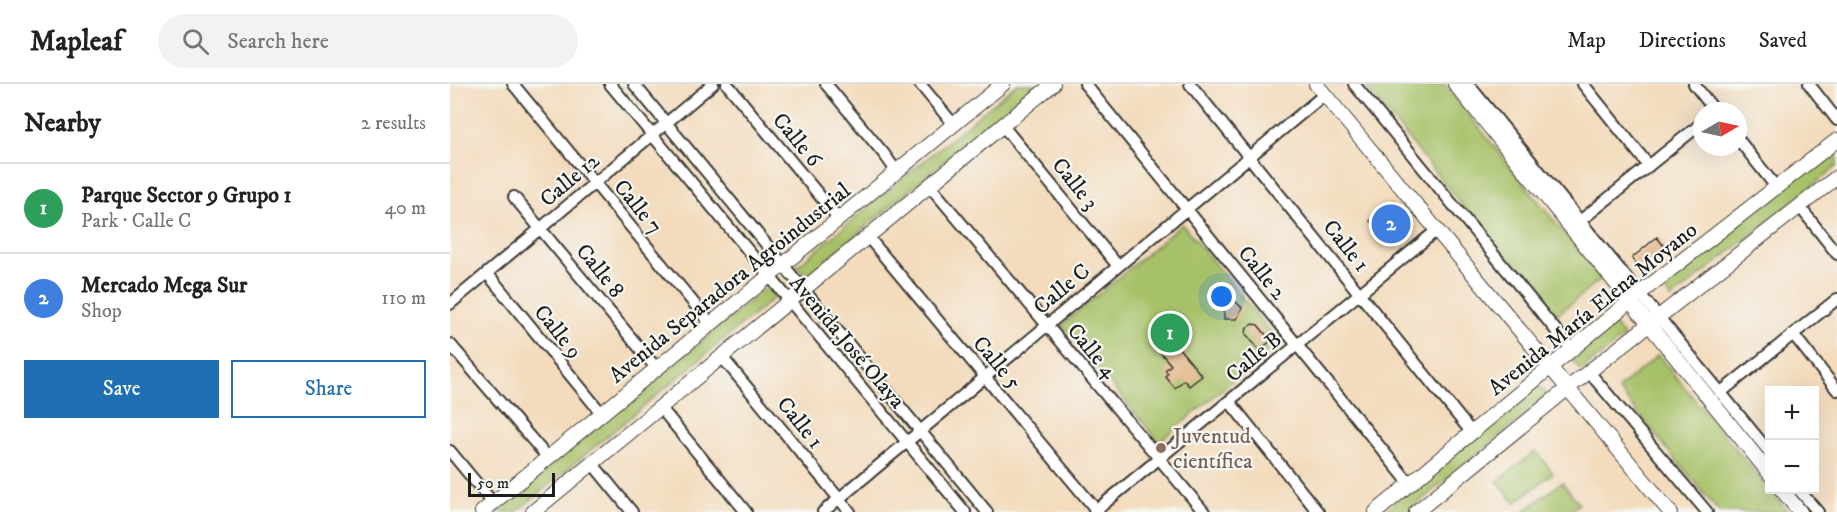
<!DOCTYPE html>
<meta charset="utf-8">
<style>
body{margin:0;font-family:"IM FELL DW Pica",serif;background:#f2f2f2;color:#222}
.controls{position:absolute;right:18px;bottom:18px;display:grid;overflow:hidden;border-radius:0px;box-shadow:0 6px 24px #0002}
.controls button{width:54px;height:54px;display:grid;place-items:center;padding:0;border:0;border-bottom:2px solid #e0e0e0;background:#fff;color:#222;font:30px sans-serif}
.compass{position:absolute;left:1243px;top:18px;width:54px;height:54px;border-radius:50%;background:#fff;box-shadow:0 6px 24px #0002;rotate:81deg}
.scale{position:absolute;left:18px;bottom:15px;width:87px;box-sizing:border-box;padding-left:6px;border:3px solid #1c1c1c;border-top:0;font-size:16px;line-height:21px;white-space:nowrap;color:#1c1c1c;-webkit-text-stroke:4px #f6f6f2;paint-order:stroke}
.you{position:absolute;left:772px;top:213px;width:21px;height:21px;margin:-15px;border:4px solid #fff;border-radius:50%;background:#1a73e8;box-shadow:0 0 0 9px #1a73e833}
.badge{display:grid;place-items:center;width:39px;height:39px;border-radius:50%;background:#1f6fb2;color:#fff;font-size:20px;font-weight:700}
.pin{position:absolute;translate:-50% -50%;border:3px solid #fff;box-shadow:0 2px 6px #0006}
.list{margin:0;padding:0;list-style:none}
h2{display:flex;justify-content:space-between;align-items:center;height:78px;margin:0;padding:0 24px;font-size:26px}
h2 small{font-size:20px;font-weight:400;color:#767676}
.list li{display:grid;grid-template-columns:39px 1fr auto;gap:18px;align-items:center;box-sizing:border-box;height:90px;padding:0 24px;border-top:2px solid #e0e0e0}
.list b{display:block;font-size:22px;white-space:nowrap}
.list p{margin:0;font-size:20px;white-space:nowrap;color:#767676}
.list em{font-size:20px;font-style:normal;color:#767676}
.actions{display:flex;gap:12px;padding:18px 24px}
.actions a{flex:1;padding:14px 0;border:2px solid #1f6fb2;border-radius:0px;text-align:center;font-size:21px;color:#1f6fb2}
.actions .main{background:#1f6fb2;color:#fff}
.icon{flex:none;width:33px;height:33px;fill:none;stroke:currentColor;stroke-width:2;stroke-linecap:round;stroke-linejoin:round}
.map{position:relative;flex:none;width:1387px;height:428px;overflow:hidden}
header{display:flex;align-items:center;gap:36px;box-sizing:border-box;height:84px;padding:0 30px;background:#fff;border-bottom:2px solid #e0e0e0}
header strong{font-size:28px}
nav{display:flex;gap:33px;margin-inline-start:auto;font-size:21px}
.search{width:420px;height:54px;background:#f2f2f2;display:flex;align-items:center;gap:15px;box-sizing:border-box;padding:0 21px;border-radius:33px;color:#767676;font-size:22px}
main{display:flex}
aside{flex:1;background:#fff}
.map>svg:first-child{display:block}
</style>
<header>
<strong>Mapleaf</strong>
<div class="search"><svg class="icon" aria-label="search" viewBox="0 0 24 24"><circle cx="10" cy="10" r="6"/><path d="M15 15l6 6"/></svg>Search here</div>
<nav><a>Map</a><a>Directions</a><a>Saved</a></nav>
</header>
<main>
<aside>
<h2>Nearby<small>2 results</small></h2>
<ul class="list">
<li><span class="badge" style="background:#2e9e5b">1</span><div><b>Parque Sector 9 Grupo 1</b><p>Park · Calle C</p></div><em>40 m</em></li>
<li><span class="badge" style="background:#3f7fe0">2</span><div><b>Mercado Mega Sur</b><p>Shop</p></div><em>110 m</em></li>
</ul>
<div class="actions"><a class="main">Save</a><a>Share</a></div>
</aside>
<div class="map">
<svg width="1387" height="428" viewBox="0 0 1387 428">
<rect width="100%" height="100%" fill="#f6f6f2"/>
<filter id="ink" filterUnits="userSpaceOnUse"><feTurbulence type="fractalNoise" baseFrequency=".0167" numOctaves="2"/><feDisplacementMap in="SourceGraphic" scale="12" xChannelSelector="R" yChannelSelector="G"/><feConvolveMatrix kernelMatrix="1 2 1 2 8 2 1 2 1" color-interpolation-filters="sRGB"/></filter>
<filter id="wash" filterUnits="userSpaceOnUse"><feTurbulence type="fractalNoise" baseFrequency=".008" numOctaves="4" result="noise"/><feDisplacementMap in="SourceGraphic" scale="24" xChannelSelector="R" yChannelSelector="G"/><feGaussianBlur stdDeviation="1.35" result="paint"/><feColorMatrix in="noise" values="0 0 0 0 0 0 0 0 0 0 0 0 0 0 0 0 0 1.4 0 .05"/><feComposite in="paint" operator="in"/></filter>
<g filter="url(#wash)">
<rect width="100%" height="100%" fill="#f3dbbc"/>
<!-- green -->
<path fill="#a7c167" stroke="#626e42" stroke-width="1.5" d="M 567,0 L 588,0 L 356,192 L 347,182 Z
M 914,0 L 994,0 L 1151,195 L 1103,234 Z
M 1387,62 L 1387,82 L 1221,215 L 1211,201 Z
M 732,140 L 829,258 L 709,358 L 612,241 Z
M 317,203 L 325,213 L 66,428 L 45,428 Z
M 1163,239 L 1174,253 L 1131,287 L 1120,273 Z
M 1208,271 L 1338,428 L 1269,428 L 1168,305 Z
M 1088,300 L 1098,312 L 957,428 L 934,428 Z
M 1086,367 L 1103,389 L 1065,419 L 1047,397 Z
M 1112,398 L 1129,420 L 1119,428 L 1073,428 Z"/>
<g id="blocks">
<!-- building -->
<path fill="#e2b483" d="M 940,119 L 962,144 L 941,162 L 920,137 Z
M 1207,153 L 1216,165 L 1191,185 L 1182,174 Z
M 772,199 L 777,199 L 784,209 L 781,213 L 792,224 L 787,235 L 774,235 L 774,222 L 765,211 Z
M 804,240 L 808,241 L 821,257 L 809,266 L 796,250 L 797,243 Z
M 723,257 L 752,292 L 739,302 L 734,296 L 725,304 L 715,292 L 718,289 L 715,286 L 721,281 L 710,268 Z"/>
</g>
</g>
<g filter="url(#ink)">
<use href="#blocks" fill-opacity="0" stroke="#3c3934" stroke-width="1.5"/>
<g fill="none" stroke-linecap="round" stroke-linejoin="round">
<defs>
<path id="minor" d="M 63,0 L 261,240
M 160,0 L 515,428
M 184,0 L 537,428
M 277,0 L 389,135
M 376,0 L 434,70 L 447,88
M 470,0 L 504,41
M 635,0 L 960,400
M 740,0 L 1022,349
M 904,0 L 1122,266
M 1018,0 L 1320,369
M 1133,0 L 1199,82
M 1244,0 L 1265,27
M 1359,0 L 1387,36
M 553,42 L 668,182
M 1288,55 L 1326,103
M 480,102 L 754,428
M 64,113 L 207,285
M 1350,123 L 1387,170
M 1130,137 L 1252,39
M 418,153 L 648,428
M 37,189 L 152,330
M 0,220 L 263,0
M 1343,250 L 1387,306
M 0,260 L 98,374
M 272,273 L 400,428
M 1139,288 L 1257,428
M 1270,309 L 1387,215
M 779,317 L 868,428
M 210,323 L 296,428
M 0,367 L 43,419
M 142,379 L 182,428
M 1349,406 L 1368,428
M 373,428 L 875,10
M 644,428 L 987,146"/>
<path id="tertiary" d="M 866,0 L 1220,428
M 1005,0 L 1320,390
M 1332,406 L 1350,428
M 32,428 L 553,0
M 83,428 L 603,0
M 926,428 L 1180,217 L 1387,56
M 966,428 L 1118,304 L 1387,93"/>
</defs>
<!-- minor casing -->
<use href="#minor" stroke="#3c3934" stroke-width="14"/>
<!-- tertiary casing -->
<use href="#tertiary" stroke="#3c3934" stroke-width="16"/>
<!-- minor -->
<use href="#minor" stroke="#fff" stroke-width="10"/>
<!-- tertiary -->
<use href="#tertiary" stroke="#fff" stroke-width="14"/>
</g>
</g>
<!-- markers -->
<circle fill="#8d6e63" stroke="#f6f6f2" stroke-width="2" cx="711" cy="364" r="6"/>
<g text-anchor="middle" stroke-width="4.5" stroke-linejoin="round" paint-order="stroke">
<!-- street labels -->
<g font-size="22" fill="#1c1c1c" stroke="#f6f6f2">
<text transform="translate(348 55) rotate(50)" y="8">Calle 6</text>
<text transform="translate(119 95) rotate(-40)" y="8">Calle 12</text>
<text transform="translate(626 99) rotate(51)" y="8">Calle 3</text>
<text transform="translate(189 122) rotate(51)" y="8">Calle 7</text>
<text transform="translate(897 161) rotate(51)" y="8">Calle 1</text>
<text transform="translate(151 186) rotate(51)" y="8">Calle 8</text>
<text transform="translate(813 188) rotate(51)" y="8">Calle 2</text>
<text transform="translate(279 198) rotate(-39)" y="8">Avenida Separadora Agroindustrial</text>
<text transform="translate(611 204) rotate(-40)" y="8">Calle C</text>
<text transform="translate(1142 224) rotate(-39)" y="8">Avenida María Elena Moyano</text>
<text transform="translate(109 247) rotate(51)" y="8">Calle 9</text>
<text transform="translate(398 257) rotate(50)" y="8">Avenida José Olaya</text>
<text transform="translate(643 266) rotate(50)" y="8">Calle 4</text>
<text transform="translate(803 272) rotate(-40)" y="8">Calle B</text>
<text transform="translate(548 278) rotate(50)" y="8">Calle 5</text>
<text transform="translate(351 338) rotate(51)" y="8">Calle 1</text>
</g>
<!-- education labels -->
<g font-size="22" fill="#785e54" stroke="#f6f6f2" text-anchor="start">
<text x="723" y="359">Juventud<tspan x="723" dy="25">científica</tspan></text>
</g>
</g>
</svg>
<div class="controls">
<button>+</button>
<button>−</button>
</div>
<svg class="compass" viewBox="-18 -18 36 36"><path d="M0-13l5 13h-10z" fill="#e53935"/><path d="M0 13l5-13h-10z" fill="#767676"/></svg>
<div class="scale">50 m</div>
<div class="you"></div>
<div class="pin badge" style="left:720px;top:249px;background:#2e9e5b">1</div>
<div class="pin badge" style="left:941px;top:140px;background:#3f7fe0">2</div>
</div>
</main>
